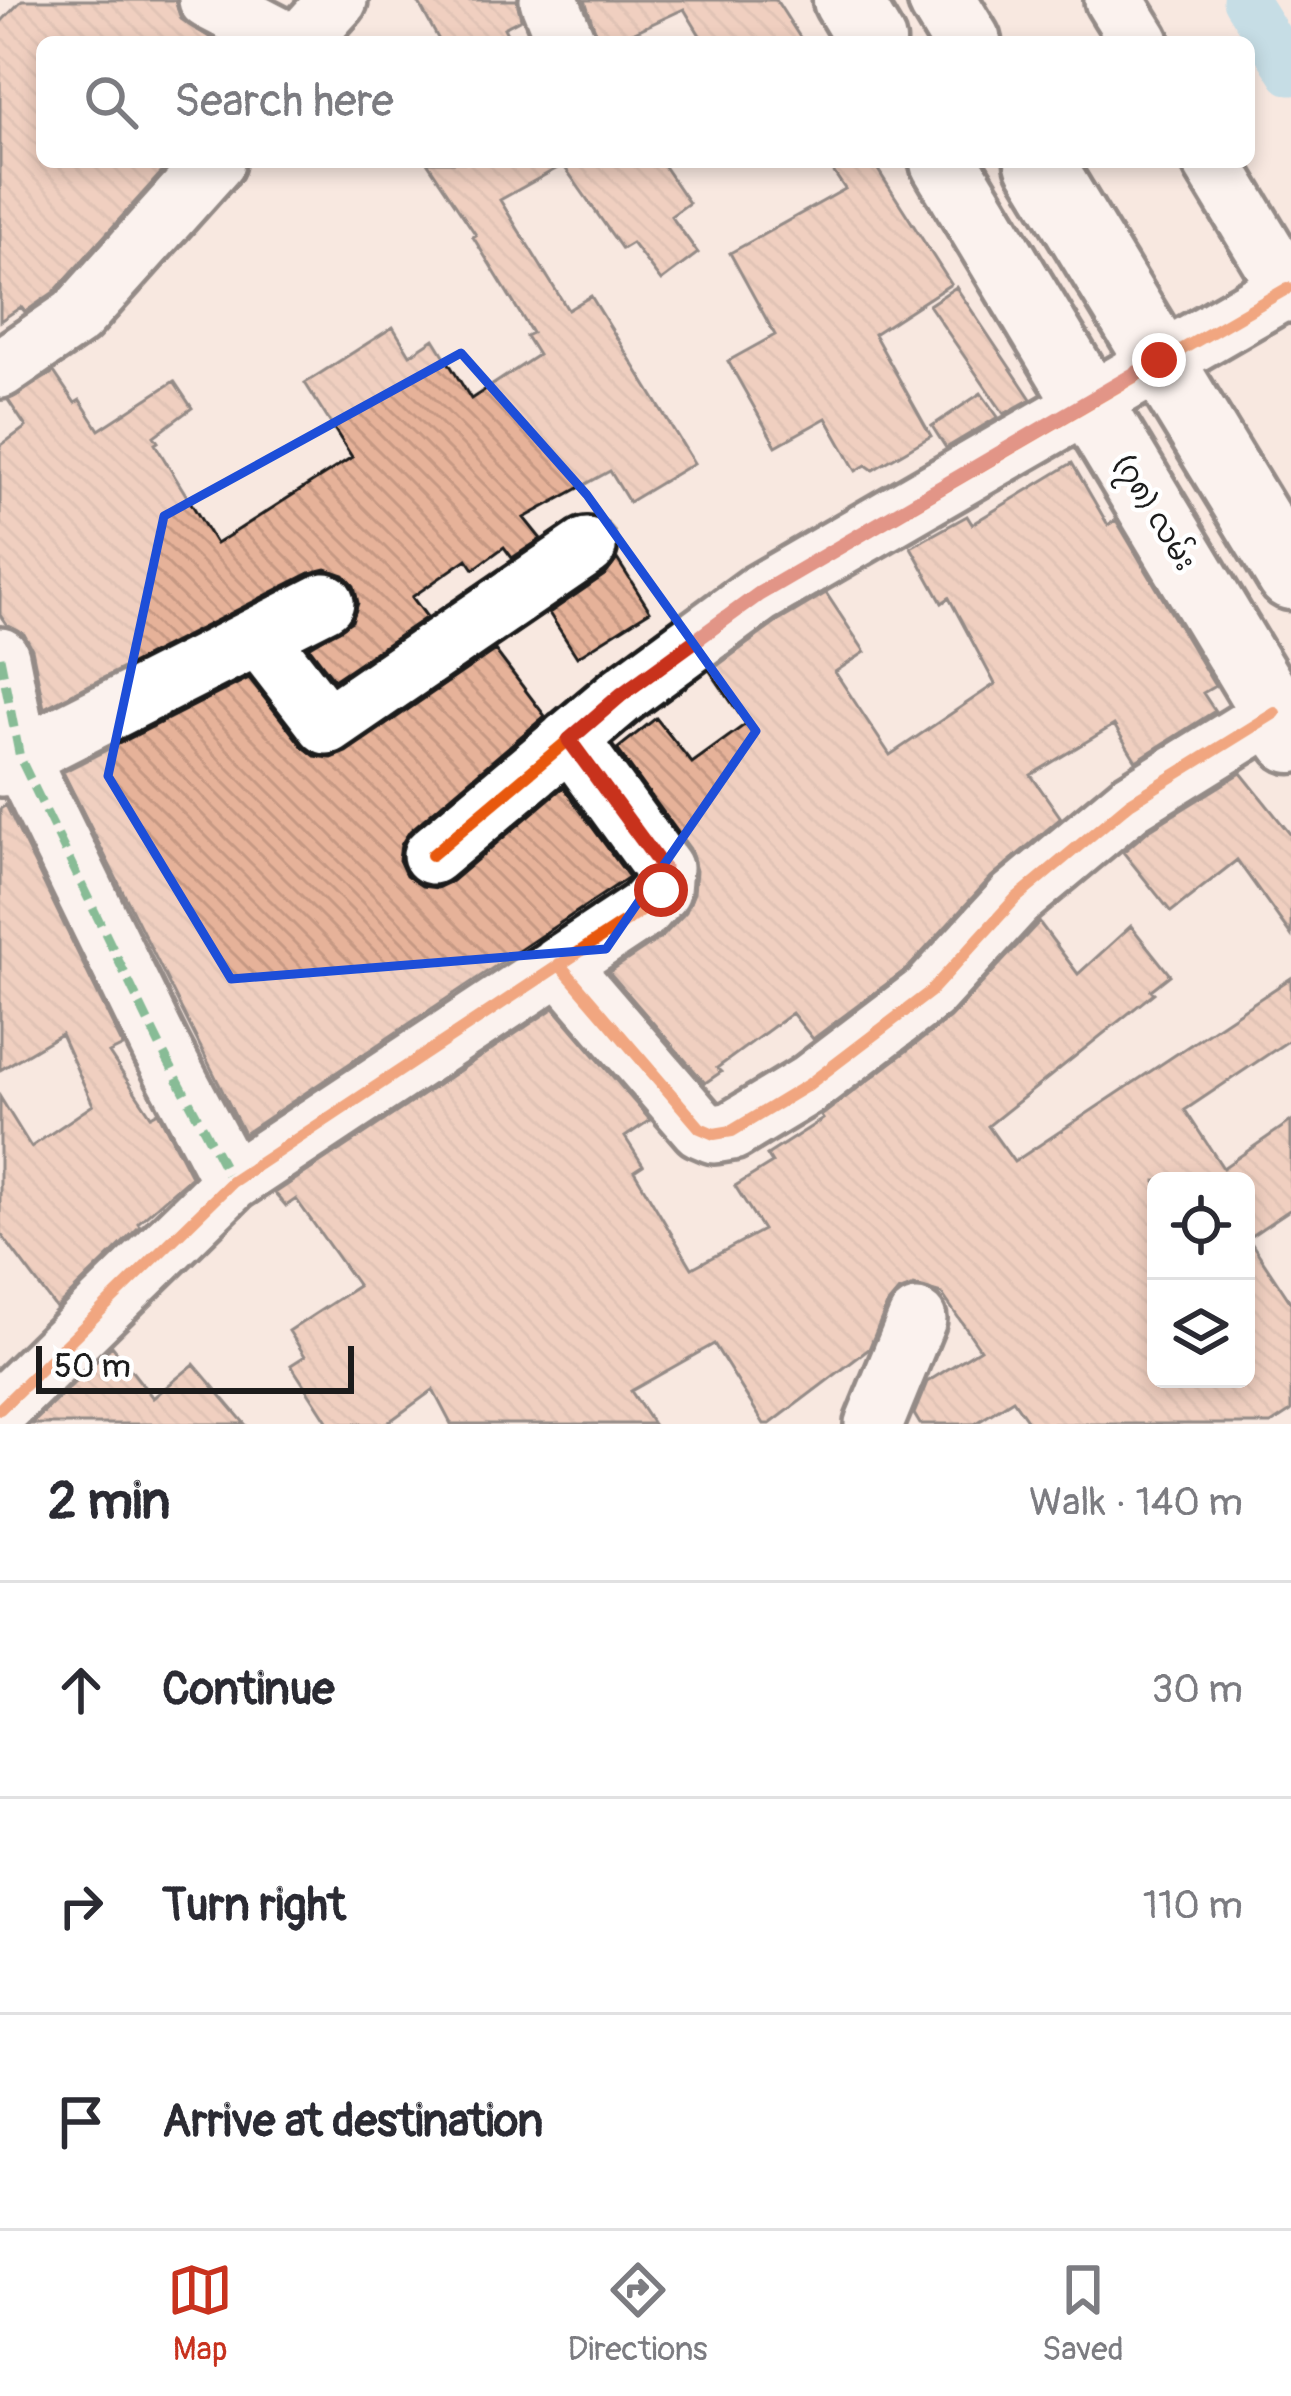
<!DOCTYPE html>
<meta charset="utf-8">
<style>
body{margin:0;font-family:Pangolin,"Noto Sans Myanmar",sans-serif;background:#f7f7f7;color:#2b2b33}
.controls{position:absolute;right:36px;bottom:36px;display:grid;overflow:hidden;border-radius:18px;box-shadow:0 6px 18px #0003}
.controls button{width:108px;height:108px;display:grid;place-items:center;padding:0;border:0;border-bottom:3px solid #e1e1e2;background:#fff;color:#2b2b33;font:60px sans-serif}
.scale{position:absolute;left:36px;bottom:30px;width:318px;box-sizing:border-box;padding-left:12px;border:6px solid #1c1c1c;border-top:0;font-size:33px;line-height:42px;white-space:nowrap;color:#1c1c1c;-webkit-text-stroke:9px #fff;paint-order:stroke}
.stop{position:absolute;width:36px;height:36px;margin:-27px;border:9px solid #c8321e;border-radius:50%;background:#fff}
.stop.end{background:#c8321e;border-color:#fff;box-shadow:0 3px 12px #0008}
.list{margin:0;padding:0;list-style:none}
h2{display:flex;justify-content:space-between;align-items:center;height:156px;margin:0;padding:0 48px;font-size:51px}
h2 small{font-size:39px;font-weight:400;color:#7c7c81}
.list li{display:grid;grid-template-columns:78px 1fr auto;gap:36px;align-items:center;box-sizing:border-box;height:216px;padding:0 48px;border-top:3px solid #e1e1e2}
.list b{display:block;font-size:45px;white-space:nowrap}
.list em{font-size:39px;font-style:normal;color:#7c7c81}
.icon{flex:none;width:66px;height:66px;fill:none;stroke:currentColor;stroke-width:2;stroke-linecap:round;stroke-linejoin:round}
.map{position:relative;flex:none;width:1291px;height:1424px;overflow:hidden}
.search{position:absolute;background:#fff;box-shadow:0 6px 18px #0003;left:36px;right:36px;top:36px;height:132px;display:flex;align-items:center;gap:30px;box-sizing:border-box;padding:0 42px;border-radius:18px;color:#7c7c81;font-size:45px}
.sheet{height:804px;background:#fff}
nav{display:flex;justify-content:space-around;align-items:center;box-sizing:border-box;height:168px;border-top:3px solid #e1e1e2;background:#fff;font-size:33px;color:#7c7c81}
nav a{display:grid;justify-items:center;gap:6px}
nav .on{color:#c8321e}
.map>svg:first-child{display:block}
</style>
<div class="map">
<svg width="1291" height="1424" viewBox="0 0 1291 1424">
<defs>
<pattern id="building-back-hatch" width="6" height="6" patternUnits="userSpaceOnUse" patternTransform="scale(3)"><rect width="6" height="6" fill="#e6b299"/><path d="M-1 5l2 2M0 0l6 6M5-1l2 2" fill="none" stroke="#c59883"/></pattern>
</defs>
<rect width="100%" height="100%" fill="#f8e8e0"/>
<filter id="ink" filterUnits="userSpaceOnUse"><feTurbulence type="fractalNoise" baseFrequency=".00833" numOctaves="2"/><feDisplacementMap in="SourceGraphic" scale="24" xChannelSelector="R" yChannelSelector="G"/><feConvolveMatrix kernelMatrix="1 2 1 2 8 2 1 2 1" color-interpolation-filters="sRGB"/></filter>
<g filter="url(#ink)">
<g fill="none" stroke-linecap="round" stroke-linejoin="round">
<!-- canal -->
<path stroke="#8ad1eb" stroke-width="45" d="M 1245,0 L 1291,73"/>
</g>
<!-- building -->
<path fill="url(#building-back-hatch)" stroke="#1c1c1c" stroke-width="3" fill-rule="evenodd" d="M 22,0 L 175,0 L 181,19 L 217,42 L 42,42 L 42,162 L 171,162 L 54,292 L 25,312 L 21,307 L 0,321 L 0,23 Z
M 417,0 L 517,0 L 521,19 L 504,28 L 511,42 L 440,42 Z
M 585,0 L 776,0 L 803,42 L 704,42 L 684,9 L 613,42 L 598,42 Z
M 427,162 L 661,162 L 689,203 L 671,216 L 698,253 L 661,281 L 632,243 L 622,249 L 563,165 L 500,200 L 568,310 L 591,296 L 694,463 L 629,502 L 610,471 L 524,518 L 541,539 L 512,558 L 504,547 L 474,569 L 467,559 L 412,597 L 427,617 L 334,680 L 309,647 L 352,621 L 358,603 L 354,586 L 344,575 L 326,569 L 310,573 L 44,708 L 32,649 L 24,634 L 7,625 L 0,615 L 0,446 L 26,427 L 8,400 L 54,372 L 75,403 L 80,400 L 99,430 L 174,381 L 192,408 L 154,436 L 158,442 L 155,444 L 216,544 L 352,457 L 305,383 L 393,327 L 410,355 L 434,339 L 471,399 L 538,355 L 526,336 L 532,333 L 473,237 L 476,235 Z
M 827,162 L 873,162 L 951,284 L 874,334 L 931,436 L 873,470 L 866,465 L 856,471 L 826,418 L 776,446 L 728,361 L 775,335 L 730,253 L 845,189 Z
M 956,287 L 1031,399 L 1004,414 L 929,305 Z
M 981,393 L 998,417 L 946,448 L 932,426 Z
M 1072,463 L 1108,525 L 1116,520 L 1215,686 L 1203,693 L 1215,711 L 1136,761 L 1114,725 L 1031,775 L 1061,818 L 991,877 L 908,968 L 813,1039 L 792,1013 L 717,1068 L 721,1072 L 705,1083 L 609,972 L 663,936 L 686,912 L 694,893 L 696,871 L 690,849 L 617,749 L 656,718 L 692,763 L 746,724 L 710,671 L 777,622 L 826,593 L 865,652 L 835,672 L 890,755 L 995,684 L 949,598 L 942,603 L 911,547 L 967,516 L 972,524 Z
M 617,559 L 650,611 L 577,657 L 549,613 L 606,574 Z
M 495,650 L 545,716 L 410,831 L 401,845 L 399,860 L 406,875 L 422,886 L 437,888 L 452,881 L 563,787 L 629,877 L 244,1134 L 63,772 L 249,678 L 302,746 L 315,756 L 331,758 L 346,752 Z
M 1241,773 L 1291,835 L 1291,935 L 1237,860 L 1171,912 L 1123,852 L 1149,830 Z
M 6,805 L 123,1046 L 109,1053 L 151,1116 L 158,1112 L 191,1176 L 138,1223 L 140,1226 L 56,1308 L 0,1233 L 0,1097 L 31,1147 L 93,1105 L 61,1034 L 0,1070 L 0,809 Z
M 1039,922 L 1078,974 L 1131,926 L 1170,975 L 1151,990 L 1154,993 L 988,1126 L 1014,1162 L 1291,978 L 1291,1039 L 1185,1110 L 1223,1168 L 1291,1121 L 1291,1209 L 1248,1238 L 1291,1303 L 1291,1411 L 1271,1424 L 1030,1424 L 1013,1400 L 975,1424 L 920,1424 L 914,1414 L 927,1382 L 980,1349 L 942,1294 L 914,1286 L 898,1292 L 887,1305 L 869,1349 L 770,1424 L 764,1424 L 714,1344 L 631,1391 L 653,1424 L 451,1424 L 433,1390 L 386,1424 L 329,1424 L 291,1365 L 305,1356 L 289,1331 L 358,1286 L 296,1199 L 286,1206 L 275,1193 L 554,1008 L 650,1120 L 625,1137 L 643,1165 L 634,1171 L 692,1268 L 763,1230 L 735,1186 L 772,1163 L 767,1155 L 823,1119 L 821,1116 L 950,1018 ZM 1156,1181 L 1246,1181 L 1246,1379 L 1156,1379 Z
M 112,1346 L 153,1398 L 194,1364 L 245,1424 L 32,1424 Z"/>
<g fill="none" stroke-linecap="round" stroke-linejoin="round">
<defs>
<path id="minor" d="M 208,0 L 289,42
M 549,0 L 566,42
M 1114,0 L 1140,42
M 300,42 L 338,0
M 1212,162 L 1291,293
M 0,369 L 76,317 L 215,162
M 259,637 L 327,725 L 587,547
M 0,657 L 20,758 L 162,1050 L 232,1182
M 0,767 L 325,602
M 432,855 L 622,695 L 759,594 L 1288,288
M 559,964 L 700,1128 L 714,1134 L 732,1131 L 808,1085 L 930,992 L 1015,899 L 1130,803 L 1275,713
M 0,1409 L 232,1182 L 644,909 L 661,890 L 663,868 L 569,739
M 874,1424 L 917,1319"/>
<path id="major" d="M 847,0 L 872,42
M 942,0 L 967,42
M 944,162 L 1291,739
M 1039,162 L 1291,576"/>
</defs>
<!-- minor casing -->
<use href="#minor" stroke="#1c1c1c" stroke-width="66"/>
<!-- major casing -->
<use href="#major" stroke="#1c1c1c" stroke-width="75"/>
<!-- minor -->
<use href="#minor" stroke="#fff" stroke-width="57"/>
<!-- major -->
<use href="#major" stroke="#fff" stroke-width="66"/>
<!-- quiet -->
<path stroke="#00873e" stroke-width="9" stroke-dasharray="18 9" stroke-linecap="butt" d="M 0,657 L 20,758 L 162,1050 L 232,1182"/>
<defs>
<path id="cycleway" d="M 432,855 L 622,695 L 759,594 L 1288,288
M 559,964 L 700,1128 L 714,1134 L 732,1131 L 808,1085 L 930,992 L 1015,899 L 1130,803 L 1275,713
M 0,1409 L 232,1182 L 644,909 L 661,890 L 663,868 L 569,739"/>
</defs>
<!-- cycleway casing -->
<use href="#cycleway" stroke="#fff" stroke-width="20"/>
<!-- cycleway -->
<use href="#cycleway" stroke="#e8590c" stroke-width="12"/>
</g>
</g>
<g fill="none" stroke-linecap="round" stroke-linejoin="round" filter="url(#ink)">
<!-- route -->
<path stroke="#c8321e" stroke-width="15" d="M 661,890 L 663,868 L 569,740 L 622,694 L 759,594 L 1159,360"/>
</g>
<!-- marked area -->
<path d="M0 0H1291V1424H0ZM 461,353 L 587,495 L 756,731 L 606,949 L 231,979 L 108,776 L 164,516 Z" fill="#f8e8e0" fill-opacity=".55" fill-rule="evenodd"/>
<path fill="none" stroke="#1d4ed8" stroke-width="9" stroke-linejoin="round" d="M 461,353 L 587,495 L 756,731 L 606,949 L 231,979 L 108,776 L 164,516 Z"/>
<g text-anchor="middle" stroke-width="9" stroke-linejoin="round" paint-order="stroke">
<!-- street labels -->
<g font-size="30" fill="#1c1c1c" stroke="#fff">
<text transform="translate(1155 512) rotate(59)" y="10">(၇၈) လမ်း</text>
</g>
</g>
</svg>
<div class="controls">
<button><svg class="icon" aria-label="locate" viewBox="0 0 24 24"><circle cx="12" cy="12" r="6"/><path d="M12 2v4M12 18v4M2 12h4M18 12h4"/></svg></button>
<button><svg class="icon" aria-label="layers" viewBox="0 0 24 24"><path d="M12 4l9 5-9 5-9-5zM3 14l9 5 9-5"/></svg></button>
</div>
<div class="scale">50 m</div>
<div class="stop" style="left:661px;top:890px"></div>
<div class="stop end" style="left:1159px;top:360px"></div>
<div class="search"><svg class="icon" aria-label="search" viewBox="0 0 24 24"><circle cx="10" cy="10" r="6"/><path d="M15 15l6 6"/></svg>Search here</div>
</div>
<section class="sheet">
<h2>2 min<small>Walk · 140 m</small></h2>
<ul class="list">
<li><svg class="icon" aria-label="ahead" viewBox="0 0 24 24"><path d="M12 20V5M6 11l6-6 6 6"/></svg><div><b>Continue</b></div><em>30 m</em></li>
<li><svg class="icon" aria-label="right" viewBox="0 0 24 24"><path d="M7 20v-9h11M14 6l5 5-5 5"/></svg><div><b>Turn right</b></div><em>110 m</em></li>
<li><svg class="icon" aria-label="arrive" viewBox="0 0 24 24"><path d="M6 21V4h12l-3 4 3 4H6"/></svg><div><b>Arrive at destination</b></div></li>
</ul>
</section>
<nav>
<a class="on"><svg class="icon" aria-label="map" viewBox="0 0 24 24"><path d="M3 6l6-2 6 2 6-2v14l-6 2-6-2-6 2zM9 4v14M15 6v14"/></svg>Map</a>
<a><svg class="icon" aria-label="directions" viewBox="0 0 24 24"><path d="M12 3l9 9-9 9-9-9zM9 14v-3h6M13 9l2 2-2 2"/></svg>Directions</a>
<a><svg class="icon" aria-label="saved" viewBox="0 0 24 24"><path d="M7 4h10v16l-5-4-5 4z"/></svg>Saved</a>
</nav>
